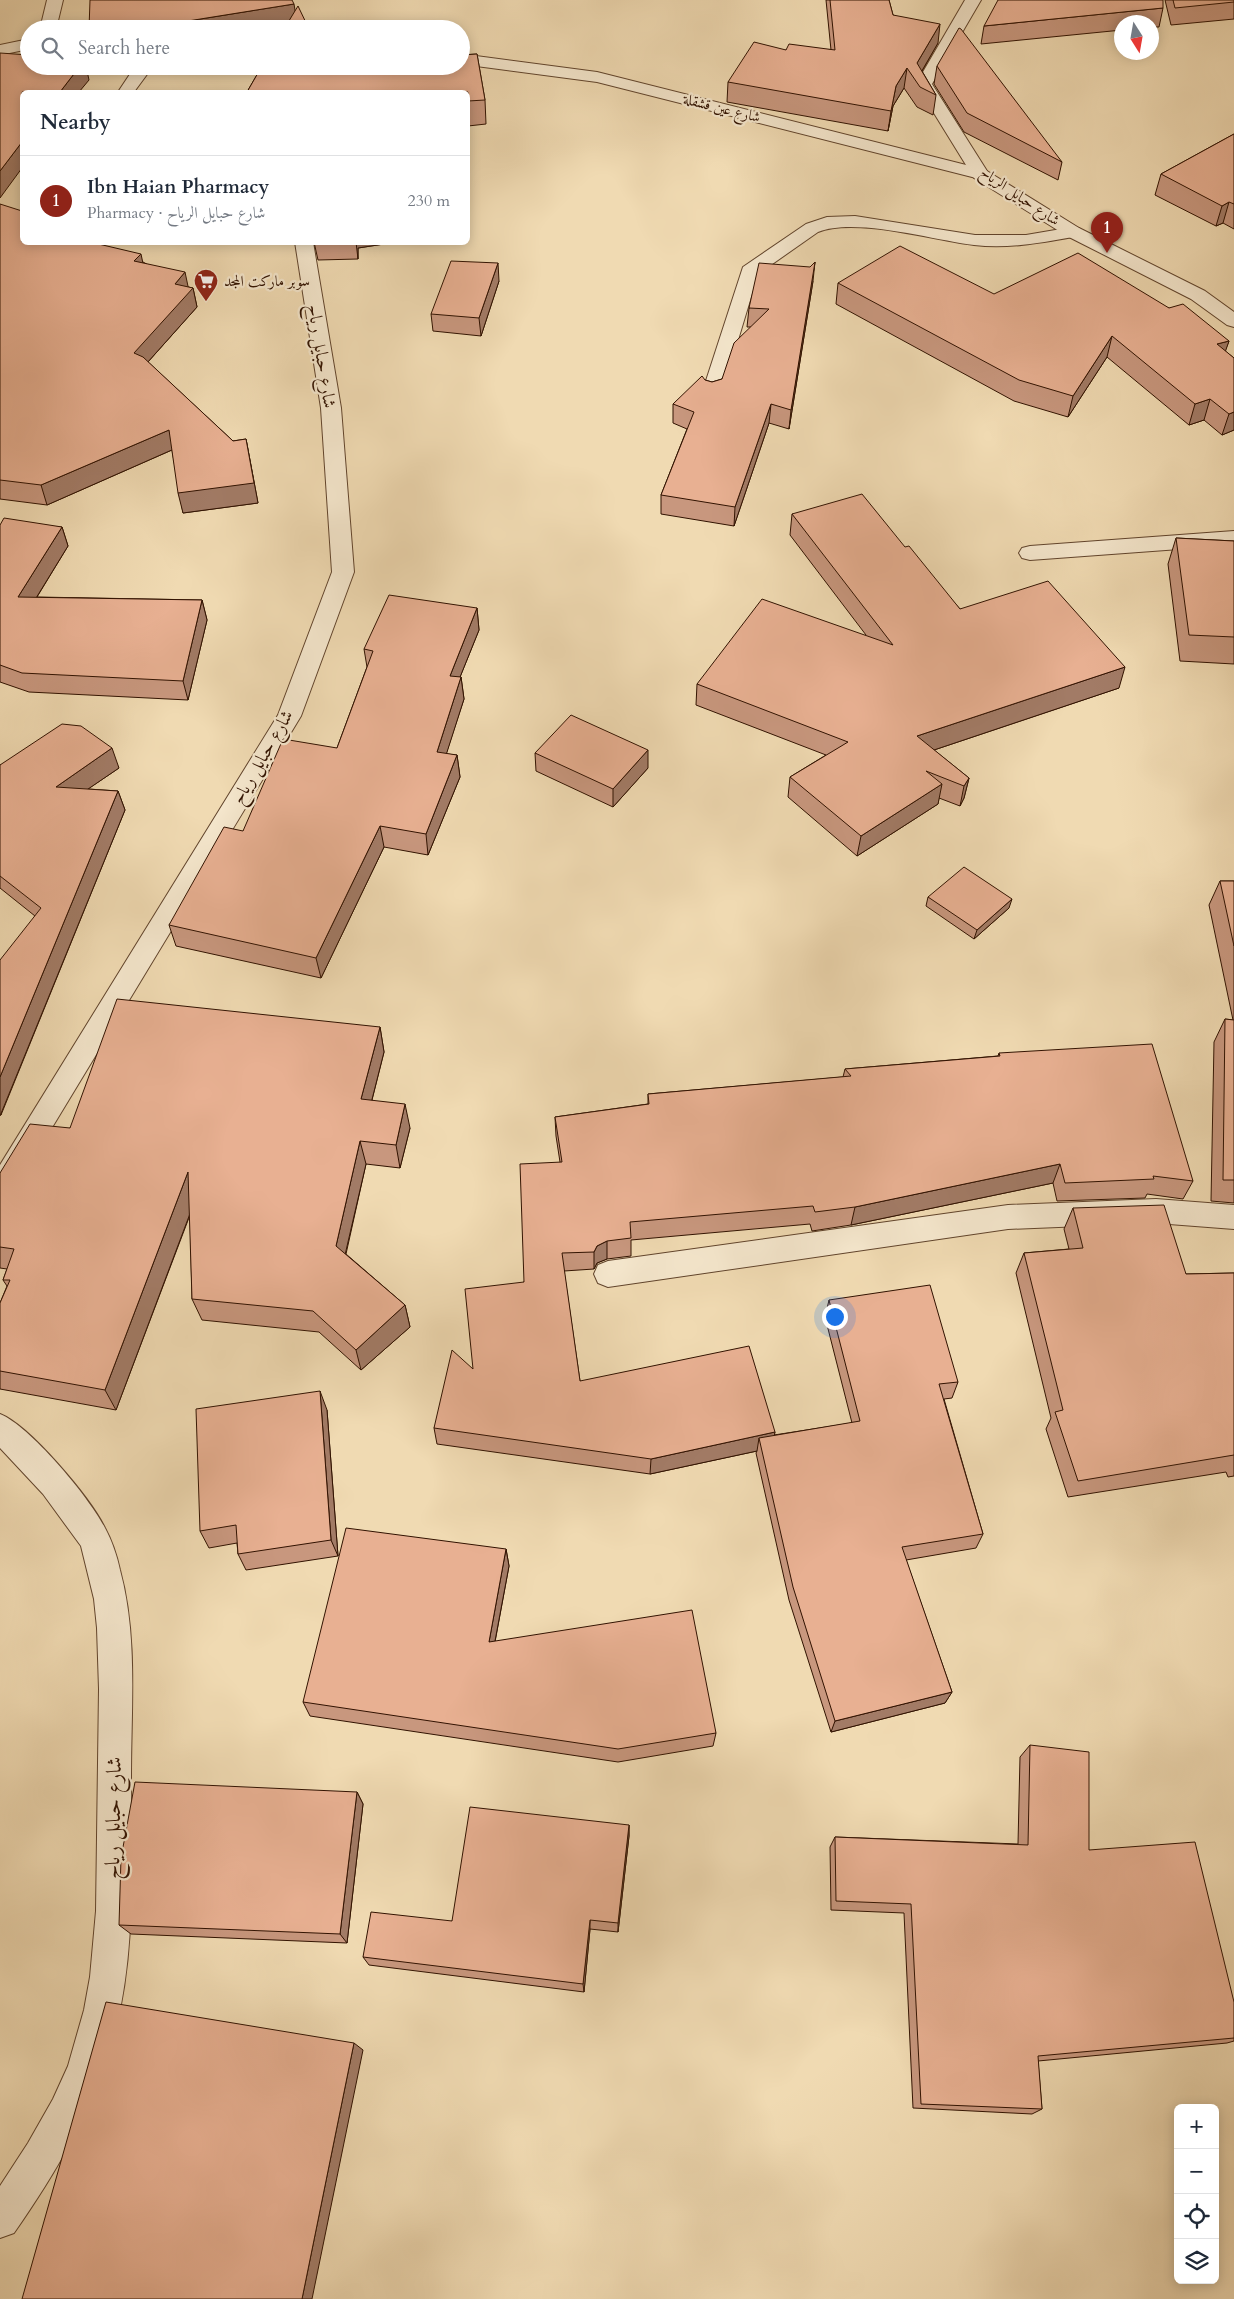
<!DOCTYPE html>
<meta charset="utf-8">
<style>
body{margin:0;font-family:Cardo,Amiri,serif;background:#f2f2f3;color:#1f2937}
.controls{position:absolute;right:15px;bottom:15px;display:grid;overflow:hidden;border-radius:8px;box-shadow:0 2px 12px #0003}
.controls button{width:45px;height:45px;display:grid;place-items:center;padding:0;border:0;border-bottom:1px solid #e0e1e3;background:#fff;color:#1f2937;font:25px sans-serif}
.compass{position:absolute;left:1114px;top:15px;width:45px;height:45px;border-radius:50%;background:#fff;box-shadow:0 2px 12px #0003;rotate:169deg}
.you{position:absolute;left:834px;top:1316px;width:18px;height:18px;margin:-12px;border:4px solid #fff;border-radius:50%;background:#1a73e8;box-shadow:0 0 0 8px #1a73e833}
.badge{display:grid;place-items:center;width:32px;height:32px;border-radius:50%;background:#8f2418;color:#fff;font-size:16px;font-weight:700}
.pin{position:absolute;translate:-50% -41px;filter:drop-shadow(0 1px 2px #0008)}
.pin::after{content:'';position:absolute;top:26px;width:18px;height:15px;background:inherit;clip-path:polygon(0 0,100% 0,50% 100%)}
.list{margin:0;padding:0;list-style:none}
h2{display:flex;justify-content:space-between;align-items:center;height:65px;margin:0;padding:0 20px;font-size:21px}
h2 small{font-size:16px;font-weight:400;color:#747a83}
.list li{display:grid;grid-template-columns:32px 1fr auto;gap:15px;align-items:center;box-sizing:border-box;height:90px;padding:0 20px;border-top:1px solid #e0e1e3}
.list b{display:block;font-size:19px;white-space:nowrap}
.list p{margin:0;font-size:16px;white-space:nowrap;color:#747a83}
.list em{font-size:16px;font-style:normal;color:#747a83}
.icon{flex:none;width:28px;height:28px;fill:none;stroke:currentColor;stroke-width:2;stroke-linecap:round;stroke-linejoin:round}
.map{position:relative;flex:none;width:1234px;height:2299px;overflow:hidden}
.search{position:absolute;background:#fff;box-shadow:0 2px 12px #0003;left:20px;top:20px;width:450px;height:55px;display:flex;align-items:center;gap:12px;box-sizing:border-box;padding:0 18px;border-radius:28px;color:#747a83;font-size:19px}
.panel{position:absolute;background:#fff;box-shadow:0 2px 12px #0003;left:20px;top:90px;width:450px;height:155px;border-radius:8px}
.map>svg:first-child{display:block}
</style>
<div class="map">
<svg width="1234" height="2299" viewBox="0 0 1234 2299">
<rect width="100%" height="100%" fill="#f0dab2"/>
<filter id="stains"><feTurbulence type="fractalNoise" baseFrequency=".004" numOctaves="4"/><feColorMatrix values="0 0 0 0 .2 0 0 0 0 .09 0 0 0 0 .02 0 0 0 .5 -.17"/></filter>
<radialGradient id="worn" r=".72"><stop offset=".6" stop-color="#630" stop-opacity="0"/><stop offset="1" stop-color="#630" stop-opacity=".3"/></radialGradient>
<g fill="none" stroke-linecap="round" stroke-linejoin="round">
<defs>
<path id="minor" d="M 47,0 L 63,0 L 56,29 L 40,29 Z
M 29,39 L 29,49 L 0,55 L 0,45 Z
M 461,54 L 597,72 L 986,170 L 989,174 L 986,178 L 980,179 L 597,82 L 461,64 Z
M 122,66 L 203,66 L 201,69 L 195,71 L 148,73 L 134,92 L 118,92 L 132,71 L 124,69 Z
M 855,216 L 975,235 L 1026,235 L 1073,227 L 1079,228 L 1082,232 L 1079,236 L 1073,237 C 1040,243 1007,249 974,245 C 933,240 855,217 818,232 L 758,274 L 722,393 L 719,397 L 712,399 L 705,397 L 702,393 L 743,267 L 806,224 L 827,217 Z
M 295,242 L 313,242 L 341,408 L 354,572 L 301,716 L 10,1197 L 0,1201 L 0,1165 L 278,715 L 332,572 L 321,408 Z
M 1234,531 L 1234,545 L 1030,560 L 1022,558 L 1019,553 L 1022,548 L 1030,546 Z
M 1156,1199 L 1234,1205 L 1234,1229 L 1156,1223 L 1008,1229 L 608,1287 L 598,1283 L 594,1274 L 598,1265 L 608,1261 L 1008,1205 Z
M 0,1414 C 30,1426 90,1498 105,1528 C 112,1541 117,1556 120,1570 C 138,1636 131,1708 131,1775 C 131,1865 137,1956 112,2043 C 92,2112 55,2174 14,2233 L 0,2238 L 0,2186 L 28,2143 L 53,2099 L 68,2066 L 84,2010 L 90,1977 L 96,1911 L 99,1689 L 97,1628 L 94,1599 L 81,1546 L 43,1494 L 0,1448 Z"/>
<path id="tertiary" d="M 965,0 L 981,0 L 932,84 L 987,171 L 1079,228 L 1205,291 L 1234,312 L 1234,327 L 1227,325 L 1191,299 L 1067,236 L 974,178 L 916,84 Z"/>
</defs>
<!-- minor casing -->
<use href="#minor" stroke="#61442c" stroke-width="2"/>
<!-- tertiary casing -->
<use href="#tertiary" stroke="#61442c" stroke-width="2"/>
<!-- minor -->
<use href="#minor" fill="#f5e7cd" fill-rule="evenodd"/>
<!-- tertiary -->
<use href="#tertiary" fill="#f5e7cd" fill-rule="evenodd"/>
</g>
<!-- wall -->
<path fill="#c8977e" stroke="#311200" d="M 826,0 L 889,0 L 893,15 L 938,43 L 922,71 L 936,95 L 933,115 L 917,107 L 904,88 L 893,106 L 888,131 L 727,102 L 728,82 L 786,50 L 831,50 Z
M 1165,0 L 1234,0 L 1234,19 L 1171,25 Z
M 1163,8 L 1159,27 L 1152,27 L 1152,22 L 1122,22 L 1122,30 L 981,44 L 984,26 Z
M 477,54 L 485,100 L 486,124 L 468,126 L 468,92 L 247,92 L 262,66 L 367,66 L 367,70 L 380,70 L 383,66 L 461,66 L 461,55 Z
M 937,66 L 1062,162 L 1058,180 L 964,132 L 934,84 Z
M 1234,134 L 1234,229 L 1223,223 L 1216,226 L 1155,195 L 1161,174 Z
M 0,204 L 22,242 L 94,242 L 94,243 L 143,262 L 188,287 L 193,288 L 197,307 L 148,362 L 233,441 L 246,439 L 258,503 L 183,513 L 172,450 L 47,505 L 0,499 Z
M 314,242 L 397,242 L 358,248 L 358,259 L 318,260 Z
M 499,281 L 481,336 L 433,331 L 431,314 Z
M 813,281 L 789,429 L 769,423 L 734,526 L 661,514 L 661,495 L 687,429 L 673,423 L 673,404 L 705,380 L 712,382 L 722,379 L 751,327 L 747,327 L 749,308 Z
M 838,283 L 1169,308 L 1229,341 L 1225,351 L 1234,358 L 1234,430 L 1222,435 L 1204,420 L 1189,425 L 1107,357 L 1068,417 L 1014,401 L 836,304 Z
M 792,514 L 905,547 L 960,609 L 1119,688 L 934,750 L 969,778 L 964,798 L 960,806 L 939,798 L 938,804 L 857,856 L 788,797 L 790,777 L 826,755 L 696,705 L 697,684 L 866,635 L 790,535 Z
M 0,525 L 62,527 L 68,546 L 37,597 L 202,600 L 207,620 L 188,700 L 29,692 L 0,682 Z
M 1176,538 L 1234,541 L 1234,664 L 1180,661 L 1168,564 Z
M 477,608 L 479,630 L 460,677 L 461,677 L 464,699 L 446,754 L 457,755 L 460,777 L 428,855 L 384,847 L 321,978 L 176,946 L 169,925 L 243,831 L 337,748 L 367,667 L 364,649 Z
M 535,753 L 648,768 L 613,807 L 536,771 Z
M 0,765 L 119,768 L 88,789 L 118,791 L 125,810 L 1,1115 L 35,916 L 0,888 Z
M 1220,881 L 1234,881 L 1234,1203 L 1211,1201 L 1214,1042 L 1225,1019 L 1233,1020 L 1209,905 Z
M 928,897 L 1009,908 L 974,939 L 926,906 Z
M 380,1027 L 384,1052 L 372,1100 L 410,1128 L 400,1168 L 366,1164 L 346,1254 L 405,1305 L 410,1327 L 361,1370 L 319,1332 L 202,1320 L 192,1299 L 190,1215 L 116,1410 L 0,1389 L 0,1303 L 7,1286 L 3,1280 L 7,1269 L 0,1268 L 0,1173 L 70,1128 Z
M 999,1053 L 1193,1181 L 1183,1199 L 1147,1194 L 1145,1198 L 1057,1201 L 1053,1183 L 851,1225 L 812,1231 L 810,1224 L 631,1240 L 631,1256 L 607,1259 L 597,1263 L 594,1269 L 564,1271 L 580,1381 L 775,1432 L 774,1435 L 852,1423 L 825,1317 L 829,1300 L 958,1382 L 952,1398 L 944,1399 L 983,1534 L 976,1548 L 906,1560 L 952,1692 L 945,1703 L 831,1732 L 789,1600 L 756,1453 L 757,1451 L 650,1474 L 437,1444 L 434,1428 L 473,1369 L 524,1282 L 560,1162 L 556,1136 L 555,1117 L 648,1104 L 648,1094 L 843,1077 L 845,1069 L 998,1056 Z
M 1073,1208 L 1186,1274 L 1234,1273 L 1234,1476 L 1228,1477 L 1226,1472 L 1068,1497 L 1046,1429 L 1051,1418 L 1016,1273 L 1024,1253 L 1069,1249 L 1064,1229 Z
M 327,1410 L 338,1556 L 246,1570 L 238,1554 L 237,1543 L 209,1548 L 200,1531 Z
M 506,1549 L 509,1566 L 495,1642 L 716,1733 L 713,1746 L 618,1762 L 310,1716 L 303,1702 Z
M 1030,1745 L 1089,1850 L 1234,2002 L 1234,2041 L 1227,2043 L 1038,2061 L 1042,2109 L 1032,2114 L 913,2108 L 904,1913 L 831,1910 L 830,1847 L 835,1837 L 1018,1844 L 1020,1757 Z
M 357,1792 L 363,1804 L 347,1943 L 131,1934 L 119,1925 Z
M 629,1825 L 629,1836 L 618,1932 L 590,1929 L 584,1992 L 369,1965 L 363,1957 L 452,1921 Z"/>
<!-- shaded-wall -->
<path fill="#a27b66" stroke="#311200" d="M 294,4 L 297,22 L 254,29 L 163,29 L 163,25 Z
M 940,24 L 938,43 L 916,81 L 917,63 Z
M 80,66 L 86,66 L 89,80 L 79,92 L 60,92 Z
M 363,66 L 367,66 L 369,86 L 362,68 Z
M 907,68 L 904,88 L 893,106 L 888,131 L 891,111 L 896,86 Z
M 22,142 L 22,168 L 0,198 L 0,171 Z
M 1229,202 L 1223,223 L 1216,226 L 1222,206 Z
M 356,242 L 397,242 L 358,248 L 358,259 Z
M 141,254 L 145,273 L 134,261 Z
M 815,262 L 813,281 L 789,429 L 791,410 Z
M 498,263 L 499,281 L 481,336 L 479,318 Z
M 185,272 L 189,291 L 193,288 L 197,307 L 138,373 L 134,353 L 175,284 Z
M 1112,336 L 1107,357 L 1068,417 L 1073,396 Z
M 1229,341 L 1222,361 L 1217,344 Z
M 1210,399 L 1204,420 L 1189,425 L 1195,404 Z
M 771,404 L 769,423 L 734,526 L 735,507 Z
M 1234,412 L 1234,430 L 1222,435 L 1229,414 Z
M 169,430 L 174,449 L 47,505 L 41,485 Z
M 246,439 L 258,503 L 183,513 L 178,493 Z
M 62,527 L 68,546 L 25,616 L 18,597 Z
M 202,600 L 207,620 L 188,700 L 183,681 Z
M 477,608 L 479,630 L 452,697 L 450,676 Z
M 1125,667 L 1119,688 L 913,757 L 917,736 Z
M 461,677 L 464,699 L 440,774 L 437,752 Z
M 112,748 L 119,768 L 63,806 L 56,787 Z
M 648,750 L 648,768 L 613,807 L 613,789 Z
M 457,755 L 460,777 L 428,855 L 426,834 Z
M 969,778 L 964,798 L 960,806 L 964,786 Z
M 942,784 L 938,804 L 857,856 L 861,836 Z
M 118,791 L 125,810 L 0,1116 L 0,1077 Z
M 380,826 L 384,847 L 321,978 L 316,958 Z
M 1012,899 L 1009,908 L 974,939 L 977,930 Z
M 380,1027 L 384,1052 L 366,1123 L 361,1099 Z
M 405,1104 L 410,1128 L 400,1168 L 396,1145 Z
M 360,1141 L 366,1164 L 342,1268 L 336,1246 Z
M 1060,1164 L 1053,1183 L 851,1225 L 855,1207 Z
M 188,1172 L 197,1195 L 116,1410 L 105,1390 Z
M 607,1241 L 607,1259 L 597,1263 L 594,1269 L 594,1252 L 597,1246 Z
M 405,1305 L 410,1327 L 361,1370 L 356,1350 Z
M 320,1391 L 327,1410 L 338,1556 L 331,1540 Z
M 775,1432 L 772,1448 L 759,1438 L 757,1451 L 650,1474 L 651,1459 Z
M 506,1549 L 509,1566 L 492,1657 L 489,1642 Z
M 952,1692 L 945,1703 L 831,1732 L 835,1721 Z
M 357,1792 L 363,1804 L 347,1943 L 340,1934 Z
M 629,1825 L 629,1836 L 618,1932 L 618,1923 Z
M 590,1920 L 590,1929 L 584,1992 L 583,1984 Z
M 354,2043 L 363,2050 L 312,2299 L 302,2299 Z"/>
<!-- building -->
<path fill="#e8b092" stroke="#311200" d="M 90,0 L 292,0 L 294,4 L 163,25 L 163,28 L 151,29 L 89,29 Z
M 830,0 L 889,0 L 893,15 L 940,24 L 917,63 L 936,95 L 920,87 L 907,68 L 896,86 L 891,111 L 728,82 L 754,42 L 786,50 L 789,44 L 835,50 Z
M 998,0 L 1163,0 L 1163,8 L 984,26 Z
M 1173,0 L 1234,0 L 1234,2 L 1175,8 Z
M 298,6 L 309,29 L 284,29 Z
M 959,28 L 961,29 L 1062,162 L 967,113 L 937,66 Z
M 0,53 L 29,55 L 29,66 L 80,66 L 60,92 L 22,92 L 22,142 L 0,171 Z
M 477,54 L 485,100 L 468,101 L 468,92 L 247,92 L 262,66 L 363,66 L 362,68 L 364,70 L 380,70 L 383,66 L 461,66 L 461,55 Z
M 1234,134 L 1234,204 L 1229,202 L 1222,206 L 1161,174 Z
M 0,204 L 22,211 L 22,242 L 90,242 L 141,254 L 134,261 L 185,272 L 175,284 L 193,288 L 134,353 L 143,357 L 233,441 L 246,439 L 254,483 L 178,493 L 169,430 L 41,485 L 0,480 Z
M 900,246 L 994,294 L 1078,253 L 1169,308 L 1183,304 L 1229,341 L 1217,344 L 1234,358 L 1234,412 L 1229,414 L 1210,399 L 1195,404 L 1112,336 L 1073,396 L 1019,380 L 838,283 Z
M 451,261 L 498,263 L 479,318 L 431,314 Z
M 815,262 L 791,410 L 771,404 L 735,507 L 661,495 L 694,412 L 673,404 L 702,376 L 705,380 L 712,382 L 722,379 L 734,343 L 769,309 L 749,308 L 759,263 L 810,267 Z
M 862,494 L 905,547 L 909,546 L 960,609 L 1048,581 L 1125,667 L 917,736 L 969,778 L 964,786 L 926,771 L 942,784 L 861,836 L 790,777 L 848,742 L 697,684 L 762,599 L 893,645 L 792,514 Z
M 4,518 L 62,527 L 18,597 L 202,600 L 183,681 L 22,673 L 0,665 L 0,525 Z
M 1176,538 L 1234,541 L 1234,637 L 1189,635 Z
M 389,595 L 477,608 L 450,676 L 461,677 L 437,752 L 457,755 L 426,834 L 380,826 L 316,958 L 169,925 L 224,827 L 243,831 L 283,739 L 337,748 L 373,651 L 364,649 Z
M 571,715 L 648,750 L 613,789 L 535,753 Z
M 62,724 L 81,726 L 112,748 L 56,787 L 118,791 L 0,1077 L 0,960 L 41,908 L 0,876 L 0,765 Z
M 964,867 L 1012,899 L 977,930 L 928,897 Z
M 1220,881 L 1234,881 L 1234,946 Z
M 117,999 L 380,1027 L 361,1099 L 405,1104 L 396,1145 L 360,1141 L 336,1246 L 405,1305 L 356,1350 L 313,1311 L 192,1299 L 188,1172 L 105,1390 L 0,1371 L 0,1303 L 10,1280 L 3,1280 L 14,1249 L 0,1247 L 0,1173 L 30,1124 L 70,1128 Z
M 1225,1019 L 1234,1020 L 1234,1180 L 1223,1180 Z
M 1152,1044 L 1193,1181 L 1153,1176 L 1154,1179 L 1065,1183 L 1060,1164 L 855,1207 L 815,1212 L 813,1206 L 630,1222 L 631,1238 L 607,1241 L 597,1246 L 594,1252 L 562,1253 L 580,1381 L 749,1346 L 775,1432 L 651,1459 L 434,1428 L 452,1350 L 473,1369 L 465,1289 L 524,1282 L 520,1164 L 562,1162 L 555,1117 L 649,1104 L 648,1094 L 851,1076 L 845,1069 L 1000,1056 L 999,1053 Z
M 1164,1205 L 1186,1274 L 1234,1273 L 1234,1455 L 1078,1481 L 1055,1412 L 1063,1410 L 1024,1253 L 1083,1248 L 1073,1208 Z
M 930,1285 L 958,1382 L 939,1384 L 983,1534 L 902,1547 L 952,1692 L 835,1721 L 793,1587 L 759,1438 L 860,1421 L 829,1300 Z
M 320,1391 L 331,1540 L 238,1554 L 236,1525 L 200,1531 L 196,1409 Z
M 346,1528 L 506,1549 L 489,1642 L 692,1610 L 716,1733 L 618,1749 L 303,1702 Z
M 1030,1745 L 1089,1752 L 1089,1850 L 1195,1842 L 1234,2002 L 1234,2038 L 1038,2056 L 1042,2109 L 921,2104 L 911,1904 L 836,1901 L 835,1837 L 1028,1845 Z
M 135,1782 L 357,1792 L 340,1934 L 119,1925 L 121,1858 Z
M 470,1807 L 629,1825 L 618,1923 L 590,1920 L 583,1984 L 363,1957 L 371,1912 L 452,1921 Z
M 106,2002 L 354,2043 L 302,2299 L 22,2299 Z"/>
<!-- icons -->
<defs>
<symbol id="supermarket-pin" viewBox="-11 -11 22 30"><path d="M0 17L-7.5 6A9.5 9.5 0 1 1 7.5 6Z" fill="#8f2418" stroke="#f5e7cd"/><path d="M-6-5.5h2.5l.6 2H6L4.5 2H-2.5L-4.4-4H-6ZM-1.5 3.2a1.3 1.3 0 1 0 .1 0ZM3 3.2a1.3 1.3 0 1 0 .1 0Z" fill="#fff"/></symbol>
</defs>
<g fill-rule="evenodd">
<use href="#supermarket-pin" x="192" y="267" width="28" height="38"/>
</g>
<g text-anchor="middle" stroke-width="4.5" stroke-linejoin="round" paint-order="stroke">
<!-- far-street labels -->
<g font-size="15" fill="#311200" stroke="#f5e7cd">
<text transform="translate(722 108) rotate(14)" y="5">شارع عين قشقلة</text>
<text transform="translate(1020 196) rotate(34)" y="5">شارع حبايل الرياح</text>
</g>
<!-- far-poi labels -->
<g font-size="15" fill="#311200" stroke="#f5e7cd" text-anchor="start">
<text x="224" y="286">سوبر ماركت المجد</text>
</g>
<!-- street labels -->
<g font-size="18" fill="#311200" stroke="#f5e7cd">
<text transform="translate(322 356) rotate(81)" y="6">شارع حبايل رياح</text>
<text transform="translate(262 757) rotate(-60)" y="6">شارع حبايل رياح</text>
</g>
<!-- near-street labels -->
<g font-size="21" fill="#311200" stroke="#f5e7cd">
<text transform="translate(113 1818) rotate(-89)" y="7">شارع حبايل رياح</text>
</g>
</g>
<rect width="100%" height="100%" filter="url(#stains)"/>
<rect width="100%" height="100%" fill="url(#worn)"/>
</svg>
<div class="controls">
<button>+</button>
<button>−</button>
<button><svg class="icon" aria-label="locate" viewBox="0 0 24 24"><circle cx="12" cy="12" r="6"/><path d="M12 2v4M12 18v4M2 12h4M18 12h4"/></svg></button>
<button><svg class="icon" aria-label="layers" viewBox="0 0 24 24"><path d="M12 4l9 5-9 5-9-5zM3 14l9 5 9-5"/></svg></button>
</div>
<svg class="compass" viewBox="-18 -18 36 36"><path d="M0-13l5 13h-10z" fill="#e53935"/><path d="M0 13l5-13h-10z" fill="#747a83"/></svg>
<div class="you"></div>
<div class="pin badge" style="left:1107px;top:253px">1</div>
<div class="search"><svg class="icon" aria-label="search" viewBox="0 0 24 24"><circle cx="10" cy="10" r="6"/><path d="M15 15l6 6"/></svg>Search here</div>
<section class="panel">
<h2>Nearby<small></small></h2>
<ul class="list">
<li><span class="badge">1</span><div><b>Ibn Haian Pharmacy</b><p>Pharmacy · شارع حبايل الرياح</p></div><em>230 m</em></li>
</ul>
</section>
</div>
